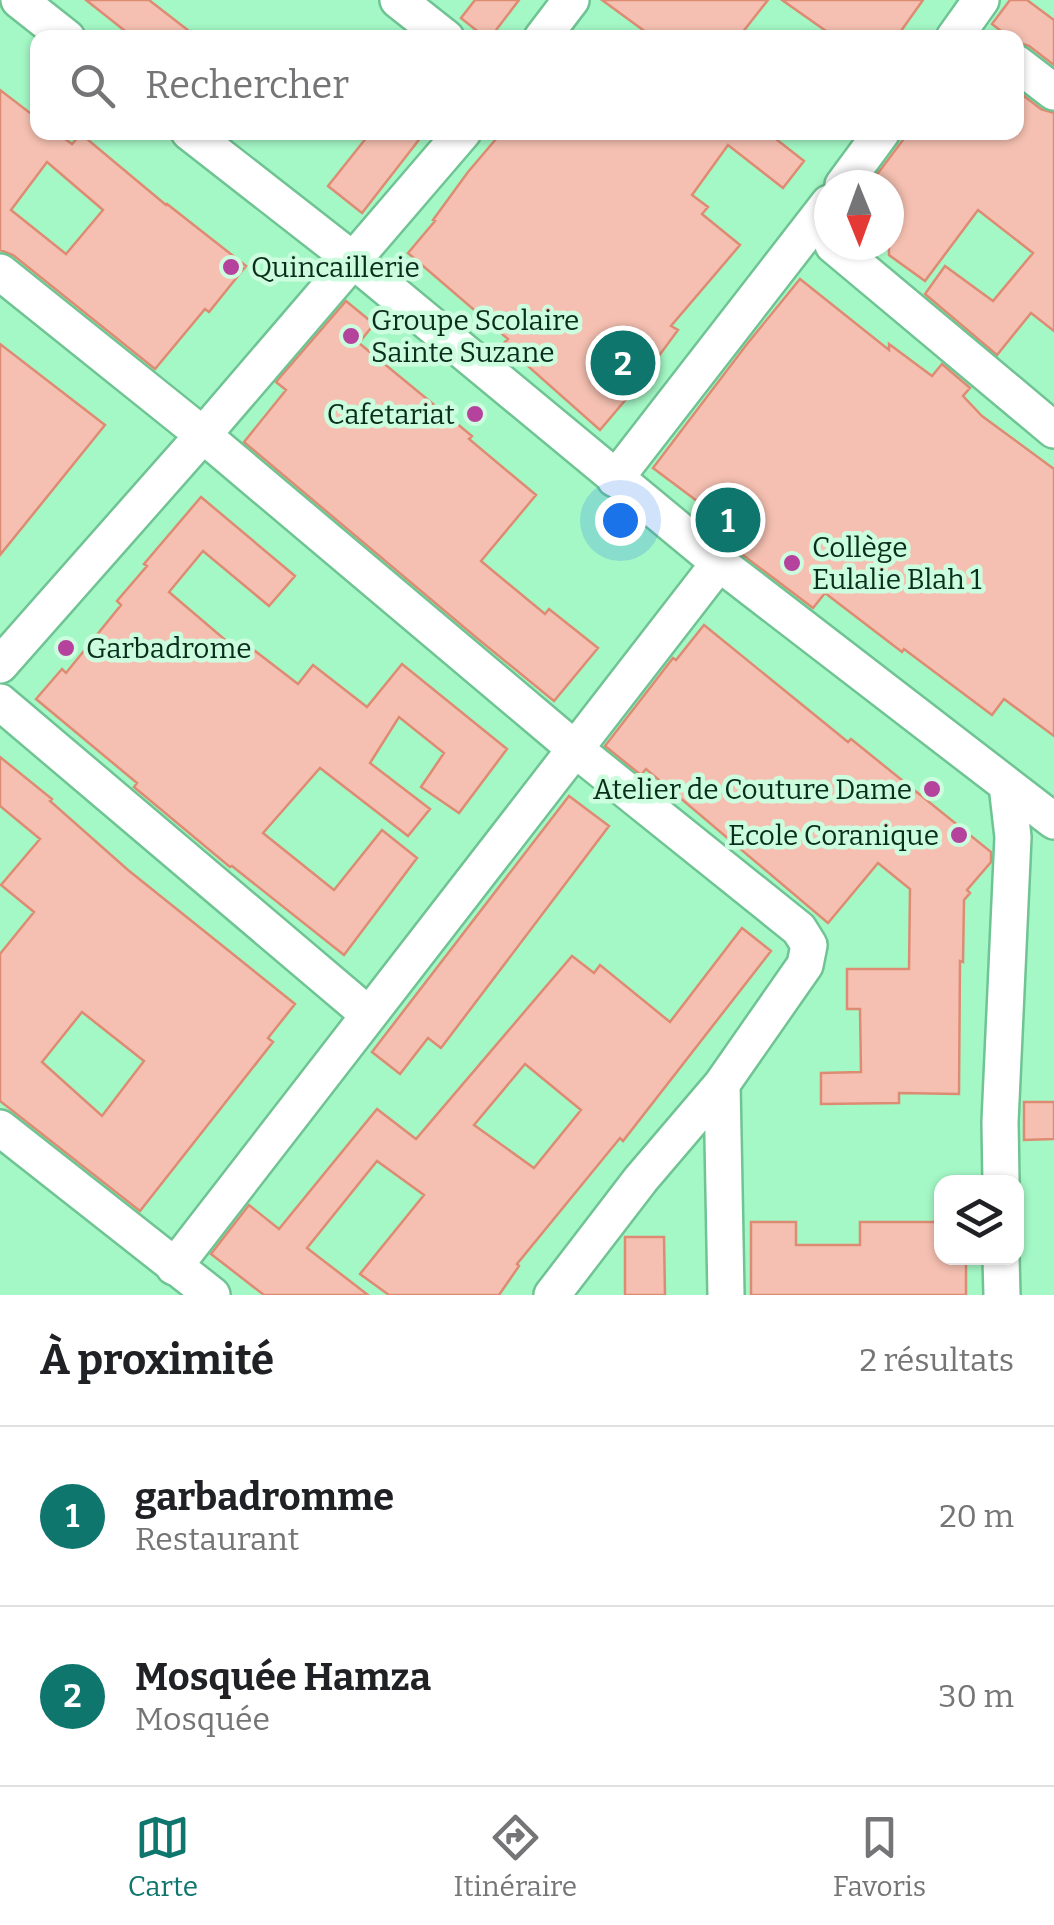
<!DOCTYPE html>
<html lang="fr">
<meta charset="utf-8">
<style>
body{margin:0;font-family:Bitter,serif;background:#f2f2f2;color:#202124}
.controls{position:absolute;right:30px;bottom:30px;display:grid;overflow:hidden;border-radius:20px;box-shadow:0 2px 8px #0004}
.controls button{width:90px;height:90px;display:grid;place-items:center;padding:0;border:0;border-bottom:2px solid #e0e0e0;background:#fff;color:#202124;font:50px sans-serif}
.compass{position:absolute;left:814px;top:170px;width:90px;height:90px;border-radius:50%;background:#fff;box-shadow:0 2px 8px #0004;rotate:179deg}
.you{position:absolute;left:620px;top:520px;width:35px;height:35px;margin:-25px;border:8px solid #fff;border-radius:50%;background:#1a73e8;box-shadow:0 0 0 15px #1a73e833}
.badge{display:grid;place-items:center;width:65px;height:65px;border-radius:50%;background:#0f766e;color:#fff;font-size:32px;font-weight:700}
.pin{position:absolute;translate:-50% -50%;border:5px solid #fff;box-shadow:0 2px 10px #0006}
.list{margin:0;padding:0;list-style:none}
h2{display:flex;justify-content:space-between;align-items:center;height:130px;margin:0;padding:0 40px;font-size:42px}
h2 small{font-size:32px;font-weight:400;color:#757577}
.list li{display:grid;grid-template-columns:65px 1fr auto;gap:30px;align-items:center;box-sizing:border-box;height:180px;padding:0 40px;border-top:2px solid #e0e0e0}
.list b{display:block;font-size:38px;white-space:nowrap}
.list p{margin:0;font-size:32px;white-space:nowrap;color:#757577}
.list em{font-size:32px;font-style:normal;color:#757577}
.icon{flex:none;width:55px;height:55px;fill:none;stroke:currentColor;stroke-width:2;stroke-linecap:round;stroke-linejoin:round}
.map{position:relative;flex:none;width:1054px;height:1295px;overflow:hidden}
.search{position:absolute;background:#fff;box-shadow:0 2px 8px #0004;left:30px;right:30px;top:30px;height:110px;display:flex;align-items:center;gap:25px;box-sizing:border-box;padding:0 35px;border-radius:20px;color:#757577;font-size:38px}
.sheet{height:490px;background:#fff}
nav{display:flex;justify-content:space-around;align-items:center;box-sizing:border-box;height:140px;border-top:2px solid #e0e0e0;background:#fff;font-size:28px;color:#757577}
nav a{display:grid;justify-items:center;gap:5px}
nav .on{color:#0f766e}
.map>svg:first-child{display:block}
</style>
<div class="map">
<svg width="1054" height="1295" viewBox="0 0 1054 1295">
<rect width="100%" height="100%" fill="#a4f8c6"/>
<!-- building -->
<path fill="#f5c0b1" stroke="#de8b73" stroke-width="2.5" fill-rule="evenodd" d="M 86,0 L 149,0 L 198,38 L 134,38 Z
M 475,0 L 519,0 L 490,38 L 486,38 L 461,18 Z
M 602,0 L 768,0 L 738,38 L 654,38 Z
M 782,0 L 923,0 L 896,38 L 836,38 Z
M 1010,0 L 1027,0 L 1054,20 L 1054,65 L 1029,46 L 1016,42 L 1016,38 L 1010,38 L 992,24 Z
M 0,90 L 38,119 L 38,132 L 70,132 L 65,139 L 72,144 L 81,134 L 166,205 L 167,204 L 246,266 L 209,312 L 205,309 L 155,369 L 13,255 L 0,250 ZM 47,162 L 103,210 L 66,254 L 11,210 Z
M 1016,90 L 1041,109 L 1054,113 L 1054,331 L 1031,313 L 997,355 L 925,294 L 945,266 L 993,301 L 1033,253 L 978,210 L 925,281 L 889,255 L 889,185 L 869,185 L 909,132 L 1016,132 Z
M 371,132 L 425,132 L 362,213 L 328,186 Z
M 502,132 L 767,132 L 804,161 L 783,188 L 728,145 L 692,195 L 708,207 L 702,214 L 740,245 L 671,326 L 678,330 L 633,391 L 600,430 L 503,344 L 508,339 L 408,253 L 435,221 L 433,220 L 468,172 Z
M 800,279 L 889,350 L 889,344 L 932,376 L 942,364 L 970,388 L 963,396 L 982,416 L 1054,469 L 1054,736 L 1004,699 L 992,715 L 904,649 L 902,652 L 825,593 L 813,608 L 731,546 L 741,534 L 653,468 L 747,344 Z
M 346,301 L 374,324 L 359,343 L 472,436 L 469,439 L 536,495 L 481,561 L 545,614 L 549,609 L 598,648 L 554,701 L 478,639 L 244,442 L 286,390 L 276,382 Z
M 0,344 L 105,425 L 0,555 Z
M 201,497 L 295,576 L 269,606 L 203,551 L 169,592 L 244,656 L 250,647 L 298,684 L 313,665 L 367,707 L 402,664 L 507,749 L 459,813 L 421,787 L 444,753 L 399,717 L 370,763 L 430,809 L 408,836 L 320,768 L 263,833 L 334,890 L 382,830 L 417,858 L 344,955 L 232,866 L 230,867 L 134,787 L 137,783 L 36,699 L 62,669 L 66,673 L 121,605 L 117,601 L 147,566 L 144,564 Z
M 704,625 L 848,742 L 851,739 L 991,852 L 991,862 L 967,890 L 970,893 L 964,900 L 963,962 L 960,961 L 959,1094 L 899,1093 L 899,1103 L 821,1104 L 821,1073 L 861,1072 L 860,1009 L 847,1009 L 847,969 L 909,969 L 910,889 L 878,863 L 828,923 L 646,769 L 641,775 L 605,746 L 673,658 L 676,660 Z
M 0,757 L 52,799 L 50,801 L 128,870 L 295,1004 L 268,1038 L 273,1042 L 140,1211 L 0,1101 L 0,954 L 34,912 L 1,885 L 40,839 L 0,806 ZM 82,1012 L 144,1061 L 102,1116 L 42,1062 Z
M 569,796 L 609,826 L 441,1048 L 428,1038 L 400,1074 L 372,1052 Z
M 742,928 L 771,951 L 623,1141 L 620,1138 L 517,1264 L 519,1266 L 499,1295 L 389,1295 L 360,1274 L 424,1195 L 377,1161 L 307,1248 L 368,1295 L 264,1295 L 211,1254 L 249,1205 L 279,1229 L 377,1109 L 416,1139 L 572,956 L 594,973 L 600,965 L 670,1022 ZM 525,1064 L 581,1110 L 534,1168 L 474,1125 Z
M 1024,1102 L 1054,1102 L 1054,1139 L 1024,1140 Z
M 751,1222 L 796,1222 L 796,1245 L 860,1245 L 860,1222 L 942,1222 L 942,1258 L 966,1258 L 966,1295 L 751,1295 Z
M 625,1237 L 664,1237 L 665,1295 L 625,1295 Z"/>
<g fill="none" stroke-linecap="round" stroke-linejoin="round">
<defs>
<path id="minor" d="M 19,0 L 67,38
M 398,0 L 446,38
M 542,38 L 571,0
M 954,38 L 981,0
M 1016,63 L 1054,92
M 189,132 L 353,260 L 719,563 L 1054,821
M 843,185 L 882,132
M 833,245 L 1054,430
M 0,272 L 203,435 L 575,749 L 799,929 L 809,945 L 805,965 L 722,1084 L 641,1179 L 552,1295
M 615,479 L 829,203
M 0,665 L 203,435 L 463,132
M 0,702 L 369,1015
M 722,1084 L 726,1295
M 0,1128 L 212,1295
M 1001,1182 L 1000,1122 L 1013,837 L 1007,785
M 1001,1258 L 1002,1295
M 174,1267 L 719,563"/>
</defs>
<!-- minor casing -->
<use href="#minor" stroke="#70c393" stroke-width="40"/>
<!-- minor -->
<use href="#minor" stroke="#fff" stroke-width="35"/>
</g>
<!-- markers -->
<g fill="#b5429c" stroke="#ccfdde" stroke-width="4">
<circle cx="231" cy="267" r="10"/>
<circle cx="351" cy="336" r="10"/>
<circle cx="475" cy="414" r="10"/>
<circle cx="792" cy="563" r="10"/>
<circle cx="66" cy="648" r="10"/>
<circle cx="932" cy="789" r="10"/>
<circle cx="959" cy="835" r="10"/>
</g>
<g text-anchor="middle" stroke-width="9" stroke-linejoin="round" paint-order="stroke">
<!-- poi labels -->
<g font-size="28" fill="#0a2e1c" stroke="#ccfdde" text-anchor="start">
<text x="251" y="277">Quincaillerie</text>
<text x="371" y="330">Groupe Scolaire<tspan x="371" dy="32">Sainte Suzane</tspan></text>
<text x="455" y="424" text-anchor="end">Cafetariat</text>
<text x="812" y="557">Collège<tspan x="812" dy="32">Eulalie Blah 1</tspan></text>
<text x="86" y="658">Garbadrome</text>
<text x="912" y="799" text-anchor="end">Atelier de Couture Dame</text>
<text x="939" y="845" text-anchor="end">Ecole Coranique</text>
</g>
</g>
</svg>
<div class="controls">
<button><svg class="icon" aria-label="layers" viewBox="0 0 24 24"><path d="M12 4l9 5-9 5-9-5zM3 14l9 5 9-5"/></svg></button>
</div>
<svg class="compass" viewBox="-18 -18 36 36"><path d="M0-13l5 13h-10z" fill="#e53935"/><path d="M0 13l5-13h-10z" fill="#757577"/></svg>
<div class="you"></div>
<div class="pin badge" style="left:728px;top:520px">1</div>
<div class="pin badge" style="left:623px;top:363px">2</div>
<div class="search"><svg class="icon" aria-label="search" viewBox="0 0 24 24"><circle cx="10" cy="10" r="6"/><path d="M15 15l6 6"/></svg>Rechercher</div>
</div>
<section class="sheet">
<h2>À proximité<small>2 résultats</small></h2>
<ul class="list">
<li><span class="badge">1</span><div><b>garbadromme</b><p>Restaurant</p></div><em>20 m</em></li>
<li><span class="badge">2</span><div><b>Mosquée Hamza</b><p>Mosquée</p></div><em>30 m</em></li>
</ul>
</section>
<nav>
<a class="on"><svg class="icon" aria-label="map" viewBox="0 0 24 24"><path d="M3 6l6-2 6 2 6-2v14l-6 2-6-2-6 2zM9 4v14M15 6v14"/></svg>Carte</a>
<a><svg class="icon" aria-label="directions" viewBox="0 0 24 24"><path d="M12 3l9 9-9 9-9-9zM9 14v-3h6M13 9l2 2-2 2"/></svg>Itinéraire</a>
<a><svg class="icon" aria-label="saved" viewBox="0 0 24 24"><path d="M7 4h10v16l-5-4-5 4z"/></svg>Favoris</a>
</nav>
